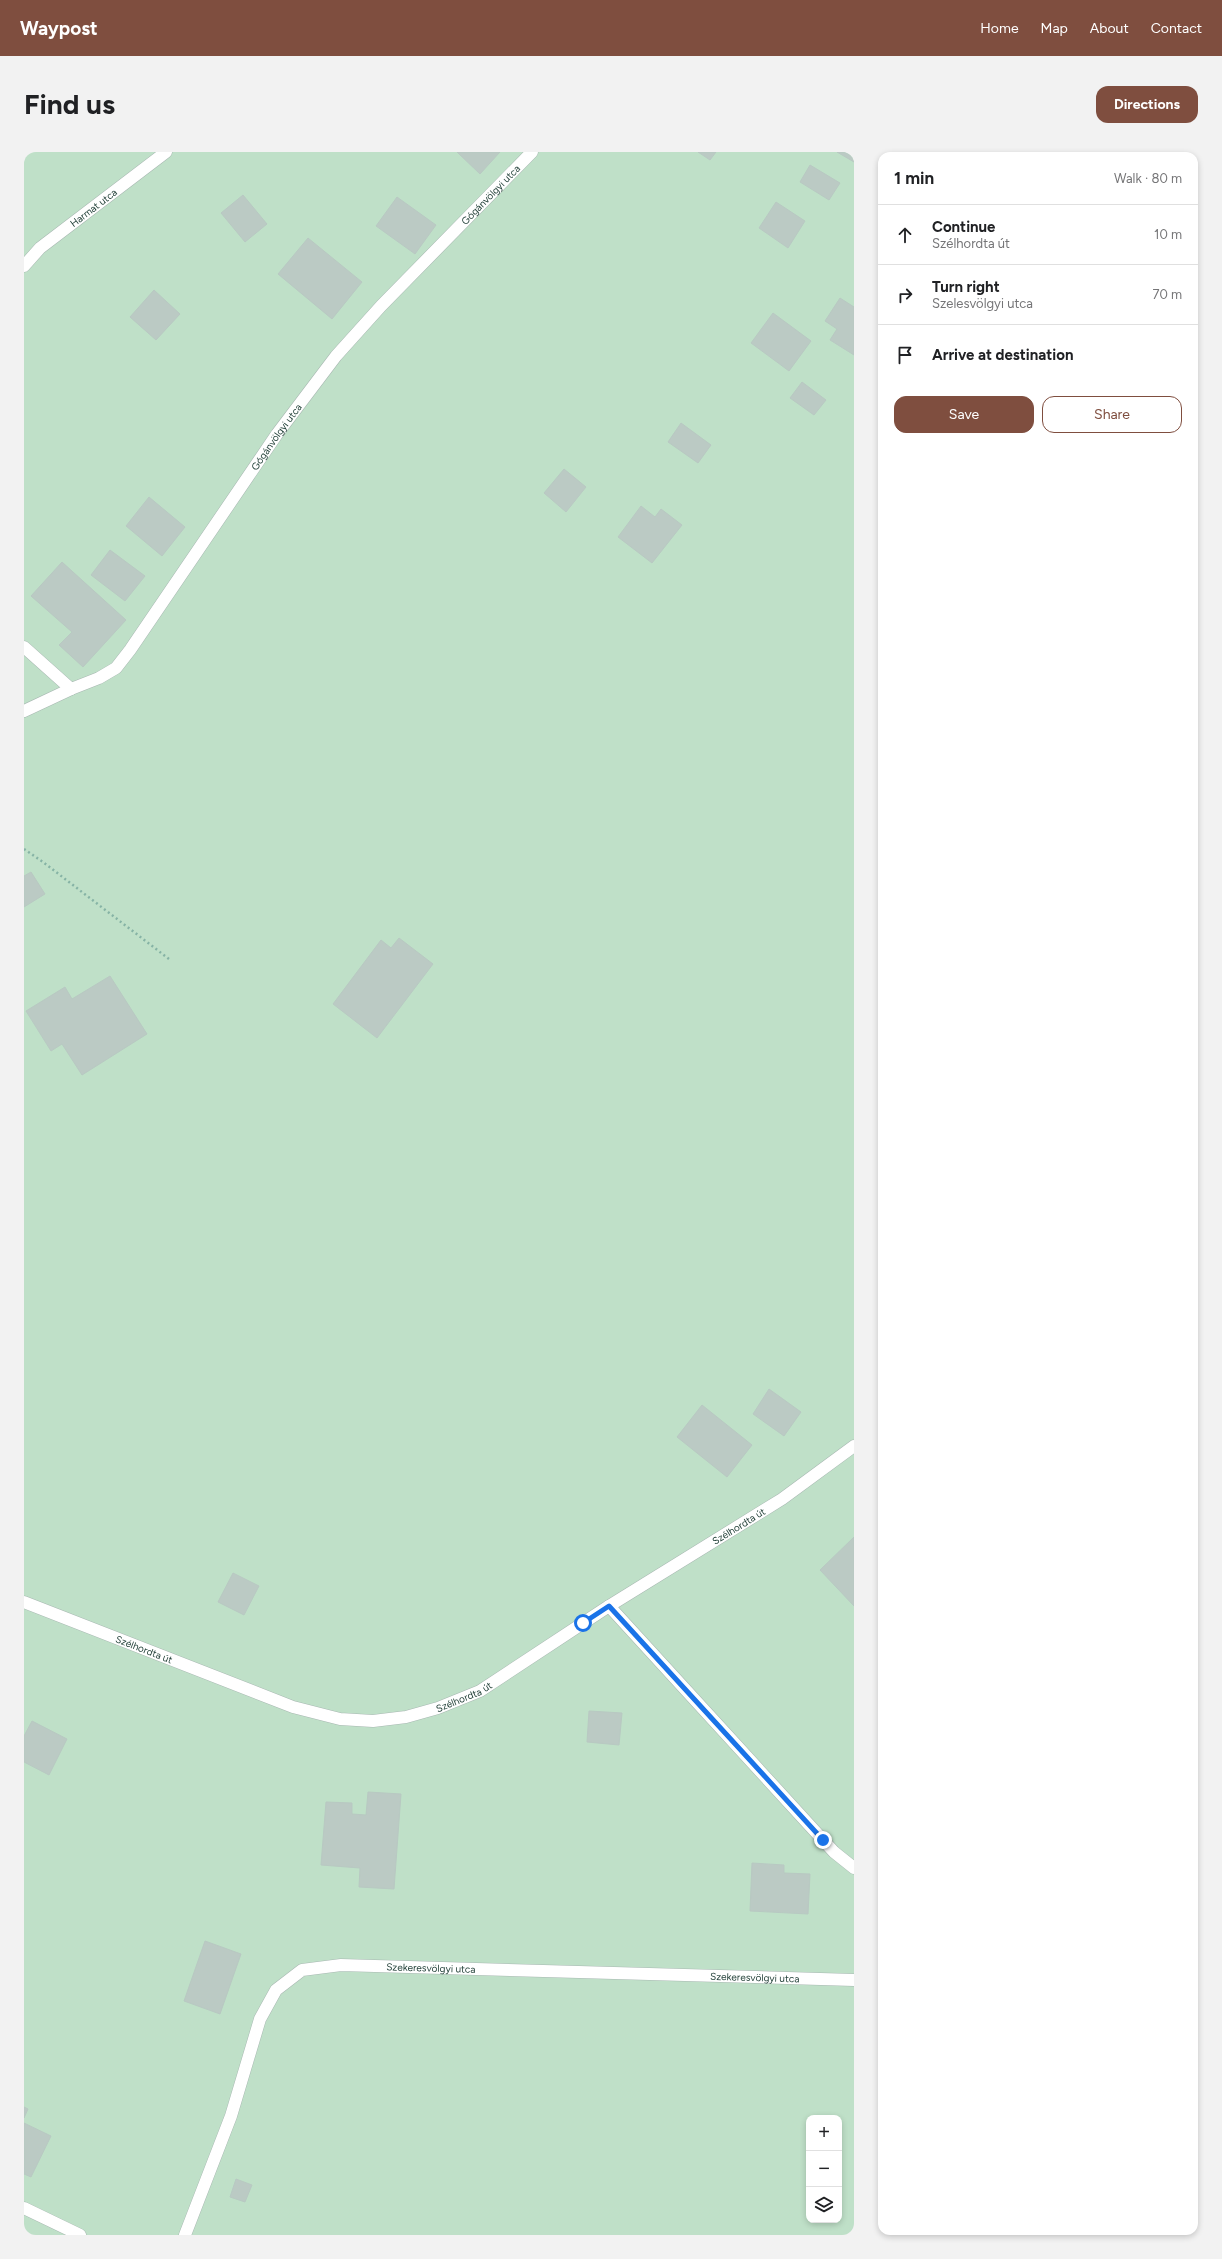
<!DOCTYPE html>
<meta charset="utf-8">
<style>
body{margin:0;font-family:Figtree,sans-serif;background:#f2f2f2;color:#202124}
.controls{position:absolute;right:12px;bottom:12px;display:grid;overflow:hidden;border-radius:8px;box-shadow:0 2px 6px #0003}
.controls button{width:36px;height:36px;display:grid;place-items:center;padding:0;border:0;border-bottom:1px solid #e0e0e0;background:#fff;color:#202124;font:20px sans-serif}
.stop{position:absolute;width:12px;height:12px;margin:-9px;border:3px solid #1a73e8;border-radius:50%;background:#fff}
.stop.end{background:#1a73e8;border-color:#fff;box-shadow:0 1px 4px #0008}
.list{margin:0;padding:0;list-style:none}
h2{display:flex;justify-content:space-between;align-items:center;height:52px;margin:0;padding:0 16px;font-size:17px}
h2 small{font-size:13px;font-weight:400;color:#757577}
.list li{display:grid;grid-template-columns:26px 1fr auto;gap:12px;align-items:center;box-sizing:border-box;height:60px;padding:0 16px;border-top:1px solid #e0e0e0}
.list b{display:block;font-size:15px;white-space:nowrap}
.list p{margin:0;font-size:13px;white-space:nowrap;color:#757577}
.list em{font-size:13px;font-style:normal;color:#757577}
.actions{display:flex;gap:8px;padding:12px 16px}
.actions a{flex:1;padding:9px 0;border:1px solid #7f4e3f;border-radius:12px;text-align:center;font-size:14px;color:#7f4e3f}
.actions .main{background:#7f4e3f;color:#fff}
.icon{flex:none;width:22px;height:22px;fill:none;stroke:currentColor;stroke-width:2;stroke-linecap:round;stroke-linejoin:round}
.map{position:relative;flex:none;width:830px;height:2083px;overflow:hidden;border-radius:12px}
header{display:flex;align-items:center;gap:24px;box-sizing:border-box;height:56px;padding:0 20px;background:#7f4e3f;color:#fff}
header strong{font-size:19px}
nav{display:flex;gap:22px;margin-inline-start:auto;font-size:14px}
.intro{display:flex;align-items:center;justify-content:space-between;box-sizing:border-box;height:96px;padding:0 24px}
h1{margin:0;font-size:28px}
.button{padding:10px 18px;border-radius:12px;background:#7f4e3f;color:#fff;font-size:14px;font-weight:700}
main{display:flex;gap:24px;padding:0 24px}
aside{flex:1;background:#fff;border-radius:12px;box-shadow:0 2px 6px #0003}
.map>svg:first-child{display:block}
</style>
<header>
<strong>Waypost</strong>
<nav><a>Home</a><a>Map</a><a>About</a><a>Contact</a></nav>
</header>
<div class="intro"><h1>Find us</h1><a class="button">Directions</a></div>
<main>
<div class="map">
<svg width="830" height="2083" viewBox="0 0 830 2083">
<rect width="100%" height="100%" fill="#e6efeb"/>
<!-- green -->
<path fill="#bfe0c8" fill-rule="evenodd" d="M 0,0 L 830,0 L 830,2083 L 0,2083 ZM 785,1966 L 815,1966 L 815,2068 L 785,2068 Z"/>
<!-- building -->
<path fill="#bbcac4" stroke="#b8c9c2" d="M 433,0 L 476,0 L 456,22 Z
M 674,0 L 692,0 L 686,8 Z
M 813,0 L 830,0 L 830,10 Z
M 786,13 L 816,31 L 805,48 L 776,30 Z
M 219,43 L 243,72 L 221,90 L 197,61 Z
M 373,45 L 412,73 L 391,102 L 352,74 Z
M 752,50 L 781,69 L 764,96 L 735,76 Z
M 284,86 L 338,130 L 308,167 L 254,122 Z
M 130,138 L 156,162 L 132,188 L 106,165 Z
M 816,146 L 830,155 L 830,203 L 806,188 L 813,177 L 801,169 Z
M 749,161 L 787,189 L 765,219 L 727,191 Z
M 778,230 L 802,248 L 790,263 L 766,246 Z
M 657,271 L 687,293 L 674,311 L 644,290 Z
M 540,317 L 562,335 L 542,360 L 520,341 Z
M 125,345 L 161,375 L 138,404 L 102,374 Z
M 617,354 L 631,365 L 637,357 L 658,373 L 628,411 L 594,385 Z
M 86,398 L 121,424 L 101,449 L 67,423 Z
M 38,410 L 102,468 L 59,515 L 35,493 L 48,480 L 7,444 Z
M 7,720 L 21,742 L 0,755 L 0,724 Z
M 375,786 L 409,812 L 353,886 L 309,852 L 357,788 L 367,796 Z
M 86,824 L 123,882 L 58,923 L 38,892 L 27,899 L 2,859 L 41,835 L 48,847 Z
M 745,1237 L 777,1260 L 760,1284 L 729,1262 Z
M 678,1253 L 728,1293 L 703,1325 L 653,1285 Z
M 830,1385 L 830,1454 L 796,1418 Z
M 209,1421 L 235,1434 L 220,1463 L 194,1450 Z
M 565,1559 L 598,1561 L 595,1593 L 563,1590 Z
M 8,1569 L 43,1587 L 25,1623 L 0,1610 L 0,1584 Z
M 344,1640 L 377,1642 L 370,1737 L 335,1735 L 336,1716 L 297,1713 L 302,1650 L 328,1651 L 328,1662 L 342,1663 Z
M 728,1711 L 760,1713 L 760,1721 L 786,1722 L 784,1762 L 726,1759 Z
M 181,1789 L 217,1802 L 196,1862 L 160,1849 Z
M 0,1955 L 4,1957 L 0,1966 Z
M 0,1971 L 27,1984 L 7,2025 L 0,2022 Z
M 212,2027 L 228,2033 L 221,2050 L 206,2045 Z"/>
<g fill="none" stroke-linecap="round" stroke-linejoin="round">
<defs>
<g id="street">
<path id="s1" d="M 0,114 L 16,96 L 142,0"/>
<path d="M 0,495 L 47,537"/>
<path id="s2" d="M 0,559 L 47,537 L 75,526 L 92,516 L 106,498 L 253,282 L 312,204 L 357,154 L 508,0"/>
<path id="s3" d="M 0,1450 L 269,1555 L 316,1567 L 349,1569 L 382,1565 L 414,1556 L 456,1539 L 585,1454 L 758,1347 L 830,1294"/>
<path d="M 585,1454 L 810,1700 L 830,1716"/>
<path d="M 0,2056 L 56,2083"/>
<path id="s4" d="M 161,2083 L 207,1964 L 236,1867 L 252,1838 L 278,1818 L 317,1813 L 830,1828"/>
</g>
</defs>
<!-- street casing -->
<use href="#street" stroke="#a8b8b2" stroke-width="13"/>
<!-- path -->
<path stroke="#86b3a5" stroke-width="2.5" stroke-dasharray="2 3" stroke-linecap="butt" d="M 0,697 L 19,710 L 145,807"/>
<!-- street -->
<use href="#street" stroke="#fff" stroke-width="12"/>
</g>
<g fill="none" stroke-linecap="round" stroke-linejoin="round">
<!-- route -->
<path stroke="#1a73e8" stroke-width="5" d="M 559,1471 L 585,1454 L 799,1688"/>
</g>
<g text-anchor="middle" stroke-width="3" stroke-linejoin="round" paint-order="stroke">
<!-- street labels -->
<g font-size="10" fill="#24423a" stroke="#f7fbf9">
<text dy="4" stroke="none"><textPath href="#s2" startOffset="707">Gógánvölgyi utca</textPath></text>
<text dy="4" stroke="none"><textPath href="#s1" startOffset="91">Harmat utca</textPath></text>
<text dy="4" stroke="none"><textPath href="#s2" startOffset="383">Gógánvölgyi utca</textPath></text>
<text dy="4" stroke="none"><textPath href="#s3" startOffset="789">Szélhordta út</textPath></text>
<text dy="4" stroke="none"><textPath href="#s3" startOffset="129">Szélhordta út</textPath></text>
<text dy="4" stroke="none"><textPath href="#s3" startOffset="465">Szélhordta út</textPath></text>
<text dy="4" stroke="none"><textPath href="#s4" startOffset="424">Szekeresvölgyi utca</textPath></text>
<text dy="4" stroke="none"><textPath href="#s4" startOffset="748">Szekeresvölgyi utca</textPath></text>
</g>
</g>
</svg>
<div class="controls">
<button>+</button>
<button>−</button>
<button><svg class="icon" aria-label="layers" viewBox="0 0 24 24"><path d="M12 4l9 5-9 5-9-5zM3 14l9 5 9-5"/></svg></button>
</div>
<div class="stop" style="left:559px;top:1471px"></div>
<div class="stop end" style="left:799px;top:1688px"></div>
</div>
<aside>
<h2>1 min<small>Walk · 80 m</small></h2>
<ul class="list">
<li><svg class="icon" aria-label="ahead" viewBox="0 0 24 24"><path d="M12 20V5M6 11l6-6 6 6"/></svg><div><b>Continue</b><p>Szélhordta út</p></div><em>10 m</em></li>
<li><svg class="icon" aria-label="right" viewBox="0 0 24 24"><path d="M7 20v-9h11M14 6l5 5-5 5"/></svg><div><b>Turn right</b><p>Szelesvölgyi utca</p></div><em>70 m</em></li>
<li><svg class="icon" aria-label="arrive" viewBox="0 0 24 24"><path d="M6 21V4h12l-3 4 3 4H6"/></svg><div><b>Arrive at destination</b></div></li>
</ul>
<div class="actions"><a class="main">Save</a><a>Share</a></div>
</aside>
</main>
